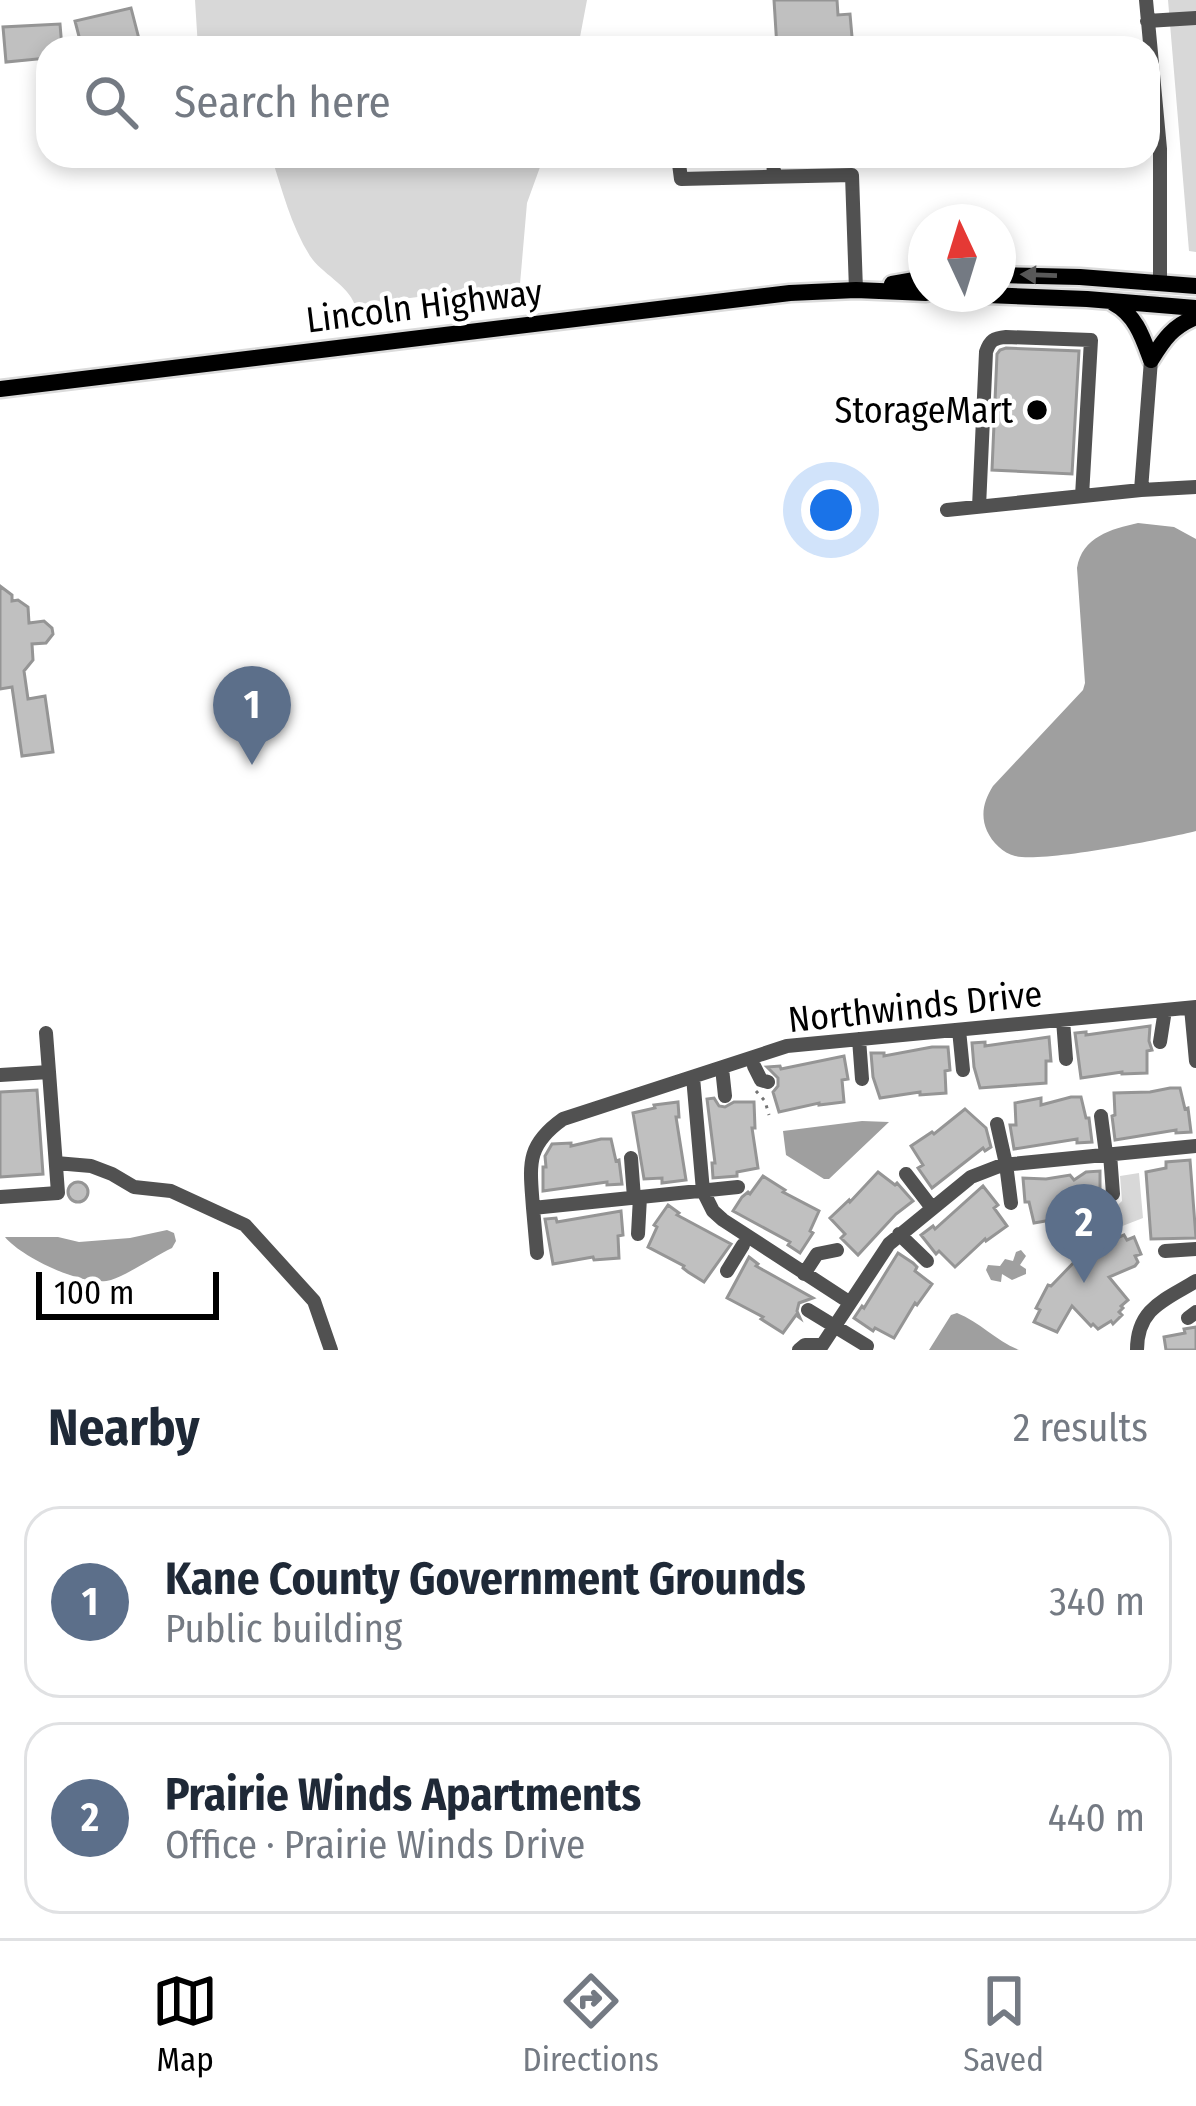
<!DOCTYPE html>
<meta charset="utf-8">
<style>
body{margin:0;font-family:"Fira Sans Condensed",sans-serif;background:#f6f6f7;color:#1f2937}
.compass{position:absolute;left:908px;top:204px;width:108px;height:108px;border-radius:50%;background:#fff;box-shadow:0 6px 18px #0003;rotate:356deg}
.scale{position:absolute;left:36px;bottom:30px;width:183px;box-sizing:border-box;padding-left:12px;border:6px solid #000;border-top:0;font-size:33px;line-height:42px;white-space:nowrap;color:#000;-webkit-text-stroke:9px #fff;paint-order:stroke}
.you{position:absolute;left:831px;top:510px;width:42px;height:42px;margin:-30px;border:9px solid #fff;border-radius:50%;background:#1a73e8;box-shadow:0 0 0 18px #1a73e833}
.badge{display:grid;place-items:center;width:78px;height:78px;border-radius:50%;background:#000;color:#fff;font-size:39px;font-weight:700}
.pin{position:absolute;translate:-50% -99px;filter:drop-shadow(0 3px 6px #0008)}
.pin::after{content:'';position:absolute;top:63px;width:42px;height:36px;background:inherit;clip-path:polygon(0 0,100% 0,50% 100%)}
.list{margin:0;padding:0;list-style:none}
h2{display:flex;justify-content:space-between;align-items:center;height:156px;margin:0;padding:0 48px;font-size:51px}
h2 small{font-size:39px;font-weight:400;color:#747a83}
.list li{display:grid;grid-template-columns:78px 1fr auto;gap:36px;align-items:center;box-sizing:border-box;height:192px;margin:0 24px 24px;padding:0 24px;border:3px solid #e0e1e3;border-radius:36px}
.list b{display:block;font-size:45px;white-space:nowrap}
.list p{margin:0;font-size:39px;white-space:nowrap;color:#747a83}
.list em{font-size:39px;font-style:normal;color:#747a83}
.icon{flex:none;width:66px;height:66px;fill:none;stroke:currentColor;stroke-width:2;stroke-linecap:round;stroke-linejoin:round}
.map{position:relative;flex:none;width:1196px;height:1350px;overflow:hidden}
.search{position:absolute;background:#fff;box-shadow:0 6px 18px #0003;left:36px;right:36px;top:36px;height:132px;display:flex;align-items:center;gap:30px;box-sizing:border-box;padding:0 42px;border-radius:36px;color:#747a83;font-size:45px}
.sheet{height:588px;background:#fff}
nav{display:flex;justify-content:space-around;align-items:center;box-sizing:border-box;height:168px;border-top:3px solid #e0e1e3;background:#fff;font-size:33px;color:#747a83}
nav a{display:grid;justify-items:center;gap:6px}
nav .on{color:#000}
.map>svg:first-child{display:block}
</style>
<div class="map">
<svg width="1196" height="1350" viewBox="0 0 1196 1350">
<rect width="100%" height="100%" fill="#fff"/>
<!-- green -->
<path fill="#d8d8d8" d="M 195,0 L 587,0 L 580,37 L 581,48 L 198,48 Z
M 1168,0 L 1196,0 L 1196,252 L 1189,251 Z
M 271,156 L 544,156 L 527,203 L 520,284 L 355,305 C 347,284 322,274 310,256 C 291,226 282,189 271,156 Z
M 1139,1173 L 1143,1218 L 1107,1232 L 1102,1220 L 1122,1201 L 1120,1176 Z"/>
<!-- water -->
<path fill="#9f9f9f" d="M 1138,523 L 1174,527 L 1196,539 L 1196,831 C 1165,839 1042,863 1015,856 C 1003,853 992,842 987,831 C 980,815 984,800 993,786 L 1083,690 L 1085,683 L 1077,568 C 1082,537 1111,529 1138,523 Z
M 862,1121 L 889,1122 L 829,1179 L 824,1179 L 786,1155 L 783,1131 Z
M 167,1230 L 174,1233 L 176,1241 L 172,1248 C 155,1256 127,1275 111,1280 C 85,1288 21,1257 5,1237 L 58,1237 L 79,1242 L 130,1238 Z
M 1021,1250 L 1026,1256 L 1020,1265 L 1026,1269 L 1026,1274 L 1012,1280 L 1002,1274 L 1001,1282 L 991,1280 L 986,1270 L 988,1265 L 1000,1266 L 1005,1259 L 1013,1261 L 1016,1252 Z
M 957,1313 C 980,1322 996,1341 1019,1350 L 929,1350 L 951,1315 Z"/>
<!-- building -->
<path fill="#c0c0c0" stroke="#959595" stroke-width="3" d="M 774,0 L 837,0 L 838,15 L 850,14 L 853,48 L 777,48 Z
M 131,8 L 139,39 L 106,48 L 82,48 L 75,21 Z
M 60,24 L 62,48 L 48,48 L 48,58 L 6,62 L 3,27 Z
M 1006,348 L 1079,351 L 1072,474 L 992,470 L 997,354 L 1000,350 Z
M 0,586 L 12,595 L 12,601 L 18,600 L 28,607 L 29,623 L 44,621 L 52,628 L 53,634 L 46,643 L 32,644 L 33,660 L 24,671 L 28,699 L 45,696 L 53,752 L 22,756 L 12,687 L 0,689 Z
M 1150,1026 L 1149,1041 L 1152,1050 L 1147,1051 L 1147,1073 L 1122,1074 L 1122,1072 L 1081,1078 L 1075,1033 L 1086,1032 L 1086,1035 Z
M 1049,1037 L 1051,1061 L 1046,1061 L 1046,1083 L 980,1088 L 974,1067 L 972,1043 L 985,1042 L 985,1046 Z
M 932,1047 L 948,1047 L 950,1070 L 945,1071 L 946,1093 L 920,1095 L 920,1092 L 880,1098 L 873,1077 L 871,1053 L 884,1053 L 884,1056 Z
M 844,1056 L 848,1079 L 842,1080 L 844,1102 L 819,1105 L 819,1103 L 779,1112 L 773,1092 L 778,1086 L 778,1078 L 767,1067 L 780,1066 L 781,1069 Z
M 1170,1088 L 1180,1088 L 1185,1109 L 1188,1108 L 1191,1132 L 1176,1133 L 1176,1130 L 1115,1140 L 1112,1116 L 1115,1115 L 1114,1093 L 1150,1092 Z
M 37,1090 L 43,1174 L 0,1177 L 0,1092 Z
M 1071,1097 L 1081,1097 L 1086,1118 L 1089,1118 L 1092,1142 L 1077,1143 L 1077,1139 L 1014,1149 L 1010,1125 L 1016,1125 L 1015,1103 L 1041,1098 L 1041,1105 Z
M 714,1098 L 719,1106 L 725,1107 L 734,1102 L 754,1102 L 755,1128 L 752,1128 L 758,1168 L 737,1172 L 737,1176 L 713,1178 L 712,1163 L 715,1163 L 707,1099 Z
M 678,1102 L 679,1117 L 676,1117 L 686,1180 L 662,1183 L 662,1178 L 644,1179 L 633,1113 L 655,1108 L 654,1105 Z
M 965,1109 L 986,1128 L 991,1147 L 985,1151 L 983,1148 L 932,1188 L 918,1168 L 923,1165 L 911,1146 L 932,1132 L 934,1134 Z
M 601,1139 L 611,1139 L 616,1161 L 619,1160 L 622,1184 L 607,1185 L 607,1182 L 543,1191 L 543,1167 L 546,1167 L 545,1156 L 552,1144 L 571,1143 L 571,1146 Z
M 1190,1160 L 1196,1238 L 1151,1239 L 1146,1172 L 1166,1168 L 1166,1162 Z
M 1100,1171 L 1100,1217 L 1074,1219 L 1074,1216 L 1034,1223 L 1029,1202 L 1025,1202 L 1023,1178 L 1046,1179 L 1070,1175 L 1074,1180 L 1086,1172 Z
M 878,1172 L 895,1185 L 897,1183 L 913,1201 L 896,1214 L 858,1255 L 841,1238 L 845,1234 L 830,1218 L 849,1200 L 850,1202 Z
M 763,1176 L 785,1190 L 783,1192 L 819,1211 L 810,1231 L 813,1233 L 800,1253 L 788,1245 L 790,1242 L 733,1211 L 742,1197 L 748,1192 L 750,1194 Z
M68 1192a10 10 0 1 1 20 0a10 10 0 1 1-20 0Z
M 983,1186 L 998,1205 L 994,1208 L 1007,1226 L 986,1241 L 985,1239 L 955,1267 L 939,1251 L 936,1254 L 921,1235 L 933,1226 L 935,1229 Z
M 668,1205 L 679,1213 L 677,1215 L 731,1244 L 704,1282 L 688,1272 L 683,1268 L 684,1266 L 648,1247 L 657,1227 L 654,1225 Z
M 621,1211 L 623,1235 L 618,1236 L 619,1258 L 594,1260 L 593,1257 L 553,1264 L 545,1219 L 556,1218 L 557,1222 Z
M 1124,1235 L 1127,1240 L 1134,1237 L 1141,1254 L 1135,1256 L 1138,1262 L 1135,1266 L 1109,1277 L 1128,1300 L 1121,1306 L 1123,1308 L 1119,1312 L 1122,1315 L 1113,1324 L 1111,1321 L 1098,1329 L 1093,1324 L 1091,1326 L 1072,1306 L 1057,1332 L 1034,1322 L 1040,1310 L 1036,1308 L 1048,1285 L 1051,1286 L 1083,1253 L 1094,1248 L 1092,1244 L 1111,1237 L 1112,1240 Z
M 898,1253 L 913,1263 L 917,1267 L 915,1271 L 932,1284 L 917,1305 L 915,1303 L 894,1338 L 875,1328 L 873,1331 L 854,1318 L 862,1306 L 864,1308 Z
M 749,1257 L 758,1264 L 756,1266 L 813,1298 L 799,1303 L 797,1311 L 800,1318 L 796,1315 L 783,1333 L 761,1319 L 763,1317 L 727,1298 Z
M 1196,1327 L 1196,1350 L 1166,1350 L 1164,1337 L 1185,1333 L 1184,1329 Z"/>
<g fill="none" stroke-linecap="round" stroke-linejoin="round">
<defs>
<path id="major" d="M 998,275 L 1080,277 L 1196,286
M 892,284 L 926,278
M 962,294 L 1087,299 L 1196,308
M 1113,303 C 1136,315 1143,338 1151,360
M 1151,360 C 1164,339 1173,326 1196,317
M 0,389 L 790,293 L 856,290 L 926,293"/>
</defs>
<!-- major casing -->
<use href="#major" stroke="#dbdbdb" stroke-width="21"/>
<!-- path -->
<path stroke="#737373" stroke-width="3" stroke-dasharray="3 6" stroke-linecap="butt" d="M 756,1091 L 765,1101 L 769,1115"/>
<!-- minor -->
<path stroke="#515151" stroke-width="14" d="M 1146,0 L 1160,149 L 1160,282
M 1147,21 L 1196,18
M 678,156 L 681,179 L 852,175 L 856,290
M 773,156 L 774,177
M 1151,360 L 1141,490 L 1196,487
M 979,507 L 986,352 C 990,340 994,338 1006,337 L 1091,340 L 1082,496
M 947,510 L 1141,490
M 1191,1008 L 1196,1061
M 1063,1020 L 1066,1059
M 959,1030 L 963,1070
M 46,1033 L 49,1072
M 859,1039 L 862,1079
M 1160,1042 L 1165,1010
M 754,1066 L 761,1080 L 768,1082
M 722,1068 L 725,1096
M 0,1075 L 49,1072 L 58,1193 L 0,1197
M 693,1077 L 703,1191 L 713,1211 L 723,1220 L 849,1302
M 1101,1116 L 1106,1154
M 997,1124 L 1006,1164 L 1011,1203
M 1110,1154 L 1113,1194
M 631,1158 L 634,1198
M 56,1163 L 91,1166 L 112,1174 L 134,1187 L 171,1191 L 245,1225 L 314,1301 L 331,1350
M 906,1174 L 932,1208
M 738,1187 L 533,1208 C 530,1165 525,1146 563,1119 L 787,1046 L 1196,1007
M 533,1208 L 537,1253
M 638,1234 L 640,1197
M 899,1234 L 927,1261
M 1165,1251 L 1196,1249
M 727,1271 L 743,1245
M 804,1274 L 817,1254 L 837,1250
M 808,1310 L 867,1346
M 1188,1318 L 1196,1312
M 799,1350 L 805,1345 L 822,1345
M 819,1350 L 889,1244 L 971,1177 L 1002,1165 L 1196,1146
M 1137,1350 C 1137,1308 1165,1300 1196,1281"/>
<!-- major -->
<use href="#major" stroke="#000" stroke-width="16"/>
</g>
<!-- one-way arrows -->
<defs><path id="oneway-solid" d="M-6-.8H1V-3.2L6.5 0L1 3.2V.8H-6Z" transform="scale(3)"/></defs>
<use fill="#595959" href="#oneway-solid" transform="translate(1039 275) rotate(-178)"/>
<!-- markers -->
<circle fill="#000" stroke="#fff" stroke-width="4.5" cx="1037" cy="410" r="12"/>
<g text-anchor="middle" stroke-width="9" stroke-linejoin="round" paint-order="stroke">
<!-- street labels -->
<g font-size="36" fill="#000" stroke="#fff">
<text transform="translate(424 305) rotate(-7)" y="13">Lincoln Highway</text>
<text transform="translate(915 1006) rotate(-6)" y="13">Northwinds Drive</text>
</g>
<!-- poi labels -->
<g font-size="36" fill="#000" stroke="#fff" text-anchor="end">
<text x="1013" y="423">StorageMart</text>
</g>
</g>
</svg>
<svg class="compass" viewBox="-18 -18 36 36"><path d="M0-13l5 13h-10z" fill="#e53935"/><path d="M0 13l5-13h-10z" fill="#747a83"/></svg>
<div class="scale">100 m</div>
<div class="you"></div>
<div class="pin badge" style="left:252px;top:765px;background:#5c6f8a">1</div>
<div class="pin badge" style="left:1084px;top:1283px;background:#5c6f8a">2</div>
<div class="search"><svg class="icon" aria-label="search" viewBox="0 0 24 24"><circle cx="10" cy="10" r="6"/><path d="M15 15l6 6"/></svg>Search here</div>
</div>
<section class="sheet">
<h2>Nearby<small>2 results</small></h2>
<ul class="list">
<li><span class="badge" style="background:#5c6f8a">1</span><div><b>Kane County Government Grounds</b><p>Public building</p></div><em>340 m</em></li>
<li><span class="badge" style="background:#5c6f8a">2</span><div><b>Prairie Winds Apartments</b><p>Office · Prairie Winds Drive</p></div><em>440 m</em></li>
</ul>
</section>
<nav>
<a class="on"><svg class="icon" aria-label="map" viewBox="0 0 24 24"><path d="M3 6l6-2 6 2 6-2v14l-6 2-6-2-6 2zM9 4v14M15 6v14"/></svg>Map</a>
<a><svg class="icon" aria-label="directions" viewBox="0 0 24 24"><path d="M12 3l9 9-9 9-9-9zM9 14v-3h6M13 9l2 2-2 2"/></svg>Directions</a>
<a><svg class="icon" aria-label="saved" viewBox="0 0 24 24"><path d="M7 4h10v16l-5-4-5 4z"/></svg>Saved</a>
</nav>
